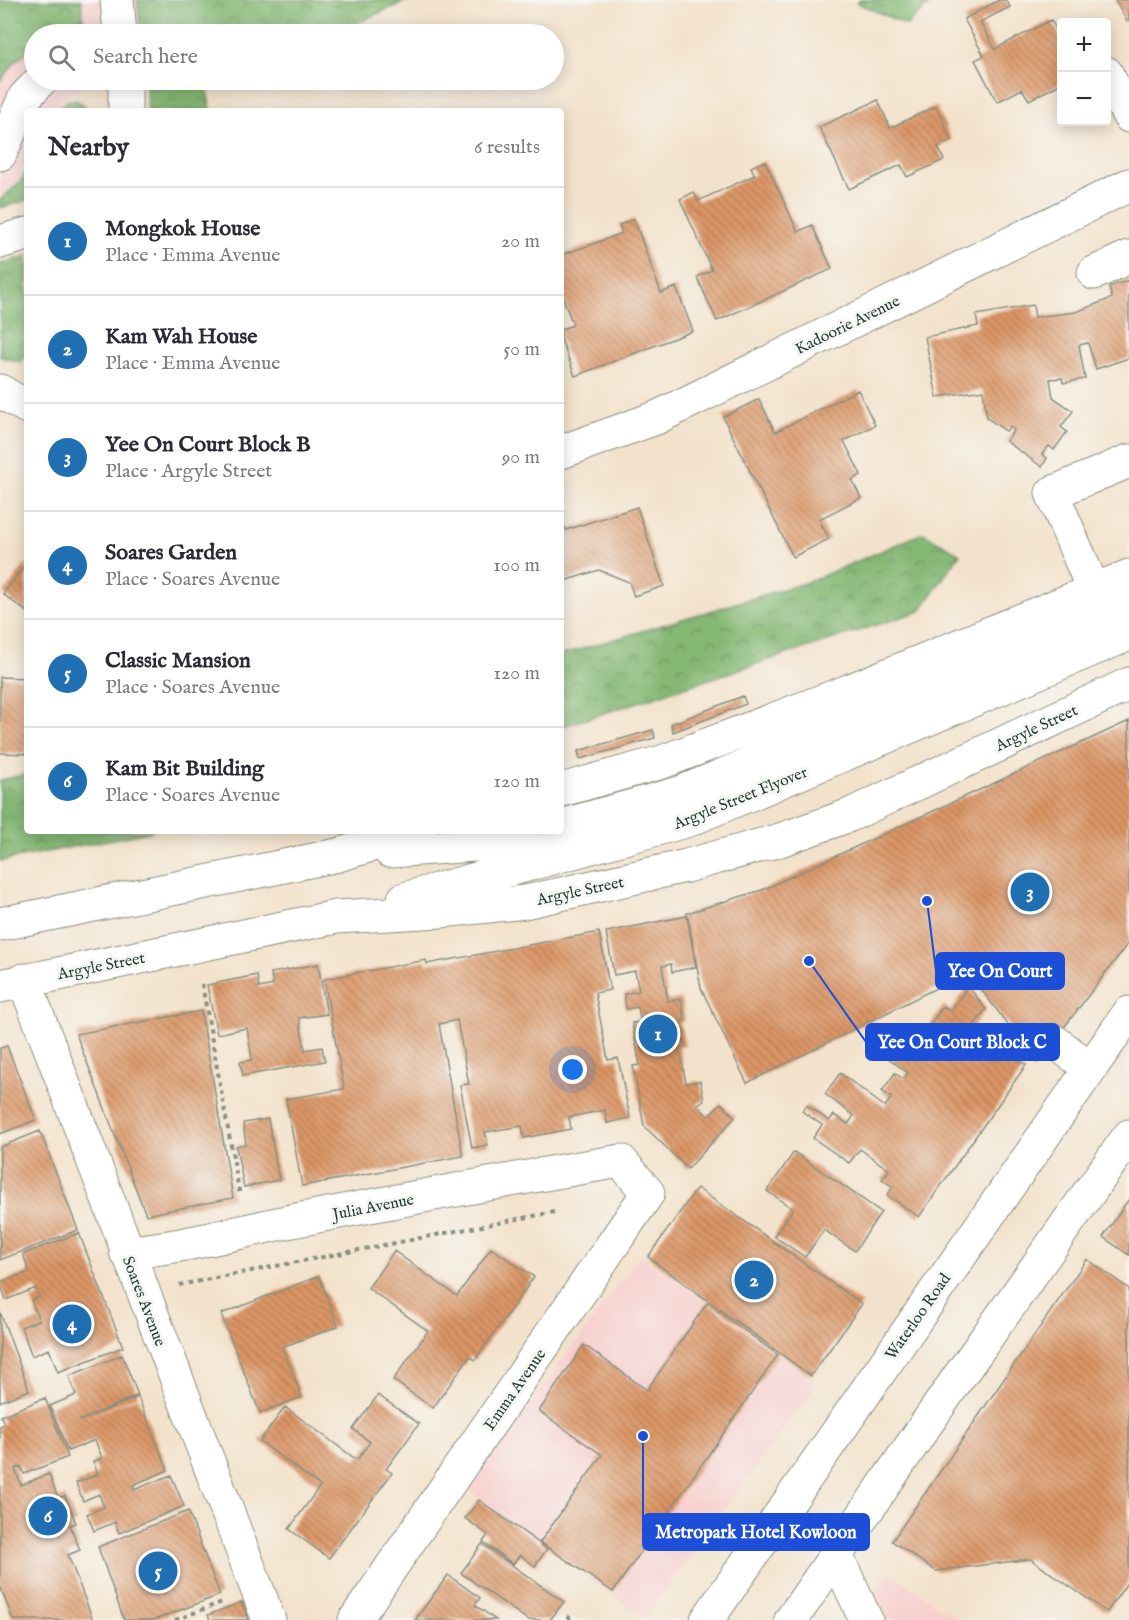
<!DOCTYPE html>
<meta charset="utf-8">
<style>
body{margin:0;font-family:"IM FELL English",serif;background:#f7f7f7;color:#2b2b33}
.controls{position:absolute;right:18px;top:18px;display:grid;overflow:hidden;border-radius:6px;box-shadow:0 3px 15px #0003}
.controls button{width:54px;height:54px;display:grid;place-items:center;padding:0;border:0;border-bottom:2px solid #e1e1e2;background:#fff;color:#2b2b33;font:30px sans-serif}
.you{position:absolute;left:573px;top:1070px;width:21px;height:21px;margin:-15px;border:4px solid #fff;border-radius:50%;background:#1a73e8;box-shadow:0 0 0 9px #1a73e833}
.badge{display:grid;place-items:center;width:39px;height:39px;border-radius:50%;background:#1f6fb2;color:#fff;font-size:20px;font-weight:700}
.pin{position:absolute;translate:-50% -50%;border:3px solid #fff;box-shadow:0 2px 6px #0006}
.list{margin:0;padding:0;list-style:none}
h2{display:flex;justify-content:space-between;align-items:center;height:78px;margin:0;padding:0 24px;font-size:26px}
h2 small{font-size:20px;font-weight:400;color:#7c7c81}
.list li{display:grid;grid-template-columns:39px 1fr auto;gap:18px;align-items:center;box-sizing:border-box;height:108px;padding:0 24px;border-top:2px solid #e1e1e2}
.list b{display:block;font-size:22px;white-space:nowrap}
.list p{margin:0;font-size:20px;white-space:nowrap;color:#7c7c81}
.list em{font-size:20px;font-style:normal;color:#7c7c81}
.icon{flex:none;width:33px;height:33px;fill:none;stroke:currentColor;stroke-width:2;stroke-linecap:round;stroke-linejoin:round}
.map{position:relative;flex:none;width:1129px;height:1620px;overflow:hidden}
.search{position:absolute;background:#fff;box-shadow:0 3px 15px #0003;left:24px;top:24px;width:540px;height:66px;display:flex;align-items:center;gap:15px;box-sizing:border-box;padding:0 21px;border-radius:33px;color:#7c7c81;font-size:22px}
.panel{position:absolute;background:#fff;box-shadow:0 3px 15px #0003;left:24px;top:108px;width:540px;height:726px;border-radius:6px}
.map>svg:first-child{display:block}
</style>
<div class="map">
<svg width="1129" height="1620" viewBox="0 0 1129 1620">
<defs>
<pattern id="forest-crowns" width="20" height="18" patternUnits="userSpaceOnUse" patternTransform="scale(1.5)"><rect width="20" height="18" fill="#85b874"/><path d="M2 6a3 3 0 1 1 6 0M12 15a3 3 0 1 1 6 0" fill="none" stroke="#6c9760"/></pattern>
<pattern id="building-back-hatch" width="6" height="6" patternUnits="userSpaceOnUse" patternTransform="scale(1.5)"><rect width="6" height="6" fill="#db9565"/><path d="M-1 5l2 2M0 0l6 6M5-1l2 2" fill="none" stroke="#b17b54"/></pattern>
</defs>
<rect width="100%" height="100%" fill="#f6f6f2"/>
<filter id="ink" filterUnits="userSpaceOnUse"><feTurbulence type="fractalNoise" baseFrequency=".0167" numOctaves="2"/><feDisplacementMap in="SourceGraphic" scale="12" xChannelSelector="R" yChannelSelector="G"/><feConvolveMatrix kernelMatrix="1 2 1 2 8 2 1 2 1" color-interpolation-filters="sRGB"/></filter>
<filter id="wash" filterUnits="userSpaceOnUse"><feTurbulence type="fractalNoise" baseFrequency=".008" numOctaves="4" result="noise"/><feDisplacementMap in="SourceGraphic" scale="24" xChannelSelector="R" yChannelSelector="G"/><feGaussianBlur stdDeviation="1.35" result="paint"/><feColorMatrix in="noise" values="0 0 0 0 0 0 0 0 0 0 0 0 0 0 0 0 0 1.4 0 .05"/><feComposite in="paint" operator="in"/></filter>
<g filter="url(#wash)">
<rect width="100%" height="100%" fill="#f3e2cb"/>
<!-- built -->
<path fill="#f7d0ce" d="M 0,0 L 137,0 L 140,27 L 105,29 L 105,34 L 34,34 L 34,80 L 108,80 L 109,85 L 92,85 L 76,90 L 62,98 L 50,111 L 27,111 L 27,163 L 17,180 L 0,195 Z
M 641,1254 L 818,1383 L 645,1618 L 467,1489 Z
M 888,1571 L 956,1618 L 955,1620 L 854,1620 Z"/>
<!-- forest -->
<path fill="url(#forest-crowns)" stroke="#527a54" stroke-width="1.5" d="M 0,0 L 81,0 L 84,28 L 57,34 L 34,34 L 34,46 L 16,61 L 0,81 Z
M 137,0 L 408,0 L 357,23 L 307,34 L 141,34 Z
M 860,0 L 933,0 L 907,25 L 857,3 Z
M 146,80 L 205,80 L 211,111 L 147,111 Z
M 75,100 L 83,104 L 89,111 L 56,111 L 67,101 Z
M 27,171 L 27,200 L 0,208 L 0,200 L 20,182 Z
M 27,256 L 27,356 L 20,362 L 0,357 L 0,264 Z
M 923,533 L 960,554 L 920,611 L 561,727 L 561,655 L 811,581 Z
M 27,774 L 27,831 L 154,831 L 0,861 L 0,780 Z"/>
<g id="blocks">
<!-- building -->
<path fill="url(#building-back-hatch)" d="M 999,0 L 1006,0 L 1010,7 L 980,22 L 995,49 L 1051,20 L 1062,40 L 1062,83 L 1029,100 L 1022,89 L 997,102 L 975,60 L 984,56 L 964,19 Z
M 1115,0 L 1129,0 L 1129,20 L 1127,21 Z
M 878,100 L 890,128 L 936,106 L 952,140 L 938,147 L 944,160 L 907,177 L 901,165 L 849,189 L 819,127 Z
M 765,161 L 798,232 L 812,225 L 832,269 L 717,321 L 697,277 L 712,270 L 680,199 L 694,192 L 698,201 L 755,175 L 751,167 Z
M 634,219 L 661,293 L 676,287 L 693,331 L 575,376 L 561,339 L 561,329 L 573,325 L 561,293 L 561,247 L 564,254 L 593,244 L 622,233 L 619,225 Z
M 1129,280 L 1129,358 L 1096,369 L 1088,343 L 1079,345 L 1085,379 L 1063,383 L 1062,378 L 1050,379 L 1053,397 L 1073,411 L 1061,427 L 1067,432 L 1054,450 L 1049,446 L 1042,454 L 1047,458 L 1042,467 L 1006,441 L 1014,430 L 1010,426 L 1006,431 L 987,418 L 983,390 L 937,397 L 925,337 L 978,326 L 976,315 L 1033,305 L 1035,317 L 1076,312 L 1112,298 L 1109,287 Z
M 858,390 L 875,425 L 844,441 L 861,475 L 852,480 L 861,498 L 819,519 L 829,539 L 793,557 L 723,417 L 759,399 L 775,432 Z
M 637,507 L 664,586 L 634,596 L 629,582 L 599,570 L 561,582 L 561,517 L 566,530 Z
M 27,562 L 27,612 L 3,594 Z
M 0,677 L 27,678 L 27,754 L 0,753 Z
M 743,696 L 746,704 L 673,732 L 671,724 Z
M 1129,721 L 1129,942 L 1037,1063 L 968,972 L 747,1083 L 701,988 L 687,913 L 762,890 Z
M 653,730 L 655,738 L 580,759 L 578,751 Z
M 687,916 L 696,967 L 672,972 L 671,964 L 662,966 L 668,1001 L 681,999 L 685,1021 L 680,1022 L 685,1046 L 679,1047 L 686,1083 L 700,1081 L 704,1100 L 697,1105 L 708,1116 L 721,1103 L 735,1117 L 688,1169 L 644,1126 L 633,1066 L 640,1065 L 632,1023 L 641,1022 L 638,1007 L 626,1009 L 624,994 L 639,991 L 635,971 L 614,975 L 606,932 Z
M 599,932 L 610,990 L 595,993 L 608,1060 L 618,1058 L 630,1118 L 607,1123 L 605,1110 L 569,1117 L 571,1129 L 524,1138 L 522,1126 L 485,1132 L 488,1145 L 472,1148 L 460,1085 L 469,1084 L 457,1020 L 439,1024 L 463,1156 L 302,1186 L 286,1099 L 344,1089 L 324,979 L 426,960 L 427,964 Z
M 318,964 L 327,1014 L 299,1018 L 305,1050 L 322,1047 L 325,1061 L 243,1076 L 240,1062 L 252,1060 L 247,1028 L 217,1034 L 207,985 L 257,975 L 259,988 L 273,985 L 271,973 Z
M 968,986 L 986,1009 L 963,1041 L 986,1057 L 996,1044 L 1026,1065 L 919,1217 L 887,1195 L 893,1187 L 882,1179 L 889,1170 L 860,1149 L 849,1163 L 813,1138 L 822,1125 L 802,1111 L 807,1105 L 829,1121 L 834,1115 L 848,1124 L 854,1116 L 825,1094 L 840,1073 L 885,1107 L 891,1098 L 882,1091 L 895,1073 L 903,1079 L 908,1073 L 883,1054 L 912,1031 L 921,1038 L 943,1006 L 951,1011 Z
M 201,1011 L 233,1198 L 146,1215 L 76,1034 Z
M 7,1046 L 36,1120 L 0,1134 L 0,1048 Z
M 268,1119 L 279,1180 L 244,1187 L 236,1146 L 246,1144 L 243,1123 Z
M 40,1131 L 78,1230 L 0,1260 L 0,1147 Z
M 794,1152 L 881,1212 L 855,1251 L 824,1230 L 805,1257 L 774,1236 L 793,1209 L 767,1191 Z
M 697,1188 L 862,1304 L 811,1376 L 648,1257 Z
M 1129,1199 L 1129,1255 L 1103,1237 Z
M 79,1233 L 123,1347 L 58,1372 L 49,1349 L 32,1356 L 21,1327 L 39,1320 L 31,1300 L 39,1297 L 36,1288 L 6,1300 L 0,1282 L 29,1272 L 23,1254 Z
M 491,1248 L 534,1277 L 475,1360 L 470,1356 L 433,1408 L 393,1380 L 428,1331 L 368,1288 L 394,1251 L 457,1296 Z
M 1087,1259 L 1129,1289 L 1129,1580 L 1107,1612 L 1030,1559 L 936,1571 L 892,1541 Z
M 319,1276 L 338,1326 L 282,1347 L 302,1397 L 260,1413 L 221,1314 Z
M 707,1303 L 778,1355 L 613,1592 L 540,1542 L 602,1455 L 539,1411 L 584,1345 L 647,1390 Z
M 0,1312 L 29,1390 L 0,1402 Z
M 122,1355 L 138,1395 L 79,1421 L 138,1397 L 168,1470 L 133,1485 L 134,1490 L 171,1475 L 184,1506 L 119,1533 L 115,1522 L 94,1531 L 87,1514 L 104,1507 L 99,1494 L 83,1501 L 76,1483 L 98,1474 L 93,1462 L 102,1458 L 95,1440 L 68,1451 L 50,1406 L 76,1395 L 69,1376 Z
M 378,1395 L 419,1424 L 386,1469 L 392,1473 L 329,1558 L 289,1529 L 320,1486 L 260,1441 L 285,1407 L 357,1460 L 370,1442 L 353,1429 Z
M 45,1398 L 68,1457 L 24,1474 L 21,1466 L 15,1469 L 21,1485 L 49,1474 L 58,1498 L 65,1496 L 76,1523 L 70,1525 L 80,1550 L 68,1555 L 93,1620 L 13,1620 L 0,1586 L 0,1426 L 4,1424 L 1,1416 Z
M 479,1500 L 547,1549 L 535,1566 L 520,1555 L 513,1564 L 483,1542 L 488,1535 L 465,1518 Z
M 188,1511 L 220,1595 L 154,1620 L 124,1620 L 98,1547 Z
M 482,1544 L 564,1602 L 550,1620 L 528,1620 L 461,1573 Z
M 448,1575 L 480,1598 L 475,1605 L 496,1620 L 415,1620 Z
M 242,1602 L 249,1620 L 210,1620 L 208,1615 Z"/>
</g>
</g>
<g filter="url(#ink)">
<use href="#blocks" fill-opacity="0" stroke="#899080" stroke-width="1.5"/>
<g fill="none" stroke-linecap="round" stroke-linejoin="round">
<defs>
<path id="minor" d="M 117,0 L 120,34
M 1106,73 L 1129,116
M 125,80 L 125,111
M 0,154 L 25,97 L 41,80
M 0,242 L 27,234
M 1094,273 L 1129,257
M 0,391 L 27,407
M 561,452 L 656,418 L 1129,185
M 1094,591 L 1052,493 L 1129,461
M 24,980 L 269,1620
M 1054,1041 L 1090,1068
M 126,1252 C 184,1248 240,1231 297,1220 C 405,1199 513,1179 621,1161 L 648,1193 L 355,1620
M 836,1555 L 866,1620"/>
<path id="major" d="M 561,790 L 662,762 L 846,692 L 1129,576
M 561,826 L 680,793 L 1129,606
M 390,851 L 502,843 L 545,831
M 404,899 L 689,820 L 1129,634
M 0,924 L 338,855 L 419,831
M 0,986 L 336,917 L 441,911 L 525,902 L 686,866 L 780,840 L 850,815 L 1129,684
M 707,1620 L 1129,1013
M 791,1620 L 958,1378 L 1129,1136"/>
</defs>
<!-- minor casing -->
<use href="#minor" stroke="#899080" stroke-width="35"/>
<!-- major casing -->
<use href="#major" stroke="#899080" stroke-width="35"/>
<!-- path -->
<path stroke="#899080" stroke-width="4" stroke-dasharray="4.5 4.5" stroke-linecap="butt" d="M 202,984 L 240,1196
M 179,1285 L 554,1212
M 567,1616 L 572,1620
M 175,1620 L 225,1601"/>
<!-- minor -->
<use href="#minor" stroke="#fff" stroke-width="33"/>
<!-- major -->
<use href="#major" stroke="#fff" stroke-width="33"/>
</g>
</g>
<g text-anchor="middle" stroke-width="6" stroke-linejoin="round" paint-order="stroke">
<!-- street labels -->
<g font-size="16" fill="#1f3d34" stroke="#f6f6f2">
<text transform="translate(847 324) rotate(-26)" y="6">Kadoorie Avenue</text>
<text transform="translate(1036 727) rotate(-25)" y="6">Argyle Street</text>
<text transform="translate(740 797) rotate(-22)" y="6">Argyle Street Flyover</text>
<text transform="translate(580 890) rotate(-12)" y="6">Argyle Street</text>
<text transform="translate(101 965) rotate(-11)" y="6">Argyle Street</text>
<text transform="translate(373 1206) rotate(-11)" y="6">Julia Avenue</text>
<text transform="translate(145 1301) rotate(69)" y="6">Soares Avenue</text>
<text transform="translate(917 1316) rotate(-55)" y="6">Waterloo Road</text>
<text transform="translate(514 1389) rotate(-55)" y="6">Emma Avenue</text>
</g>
</g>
<!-- callouts -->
<path fill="none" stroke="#1d4ed8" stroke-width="2" d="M927 901L936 971M809 961L866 1042M643 1436L643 1532"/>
<g fill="#1d4ed8" stroke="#f6f6f2" stroke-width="2">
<circle cx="927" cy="901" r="6"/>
<circle cx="809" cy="961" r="6"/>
<circle cx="643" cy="1436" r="6"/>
</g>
<g fill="#1d4ed8" stroke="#1d4ed8" stroke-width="2">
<rect x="936" y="953" width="128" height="36" rx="6"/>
<rect x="866" y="1024" width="193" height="36" rx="6"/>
<rect x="643" y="1514" width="226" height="36" rx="6"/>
</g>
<g font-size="18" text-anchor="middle" font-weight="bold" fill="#fff">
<text x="1000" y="977">Yee On Court</text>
<text x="962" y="1048">Yee On Court Block C</text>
<text x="756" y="1538">Metropark Hotel Kowloon</text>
</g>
</svg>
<div class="controls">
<button>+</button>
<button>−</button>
</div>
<div class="you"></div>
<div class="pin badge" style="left:658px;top:1034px">1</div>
<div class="pin badge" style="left:754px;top:1280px">2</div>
<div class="pin badge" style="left:1030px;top:892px">3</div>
<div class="pin badge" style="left:72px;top:1324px">4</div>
<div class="pin badge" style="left:158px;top:1571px">5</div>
<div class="pin badge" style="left:48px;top:1516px">6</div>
<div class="search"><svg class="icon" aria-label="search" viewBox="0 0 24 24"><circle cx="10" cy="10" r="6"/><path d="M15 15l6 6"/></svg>Search here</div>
<section class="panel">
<h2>Nearby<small>6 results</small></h2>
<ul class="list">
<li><span class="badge">1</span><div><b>Mongkok House</b><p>Place · Emma Avenue</p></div><em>20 m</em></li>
<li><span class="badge">2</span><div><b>Kam Wah House</b><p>Place · Emma Avenue</p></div><em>50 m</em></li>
<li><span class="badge">3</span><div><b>Yee On Court Block B</b><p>Place · Argyle Street</p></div><em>90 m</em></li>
<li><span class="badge">4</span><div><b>Soares Garden</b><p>Place · Soares Avenue</p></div><em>100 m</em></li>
<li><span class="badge">5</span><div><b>Classic Mansion</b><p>Place · Soares Avenue</p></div><em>120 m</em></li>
<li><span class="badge">6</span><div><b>Kam Bit Building</b><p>Place · Soares Avenue</p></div><em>120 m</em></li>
</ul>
</section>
</div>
